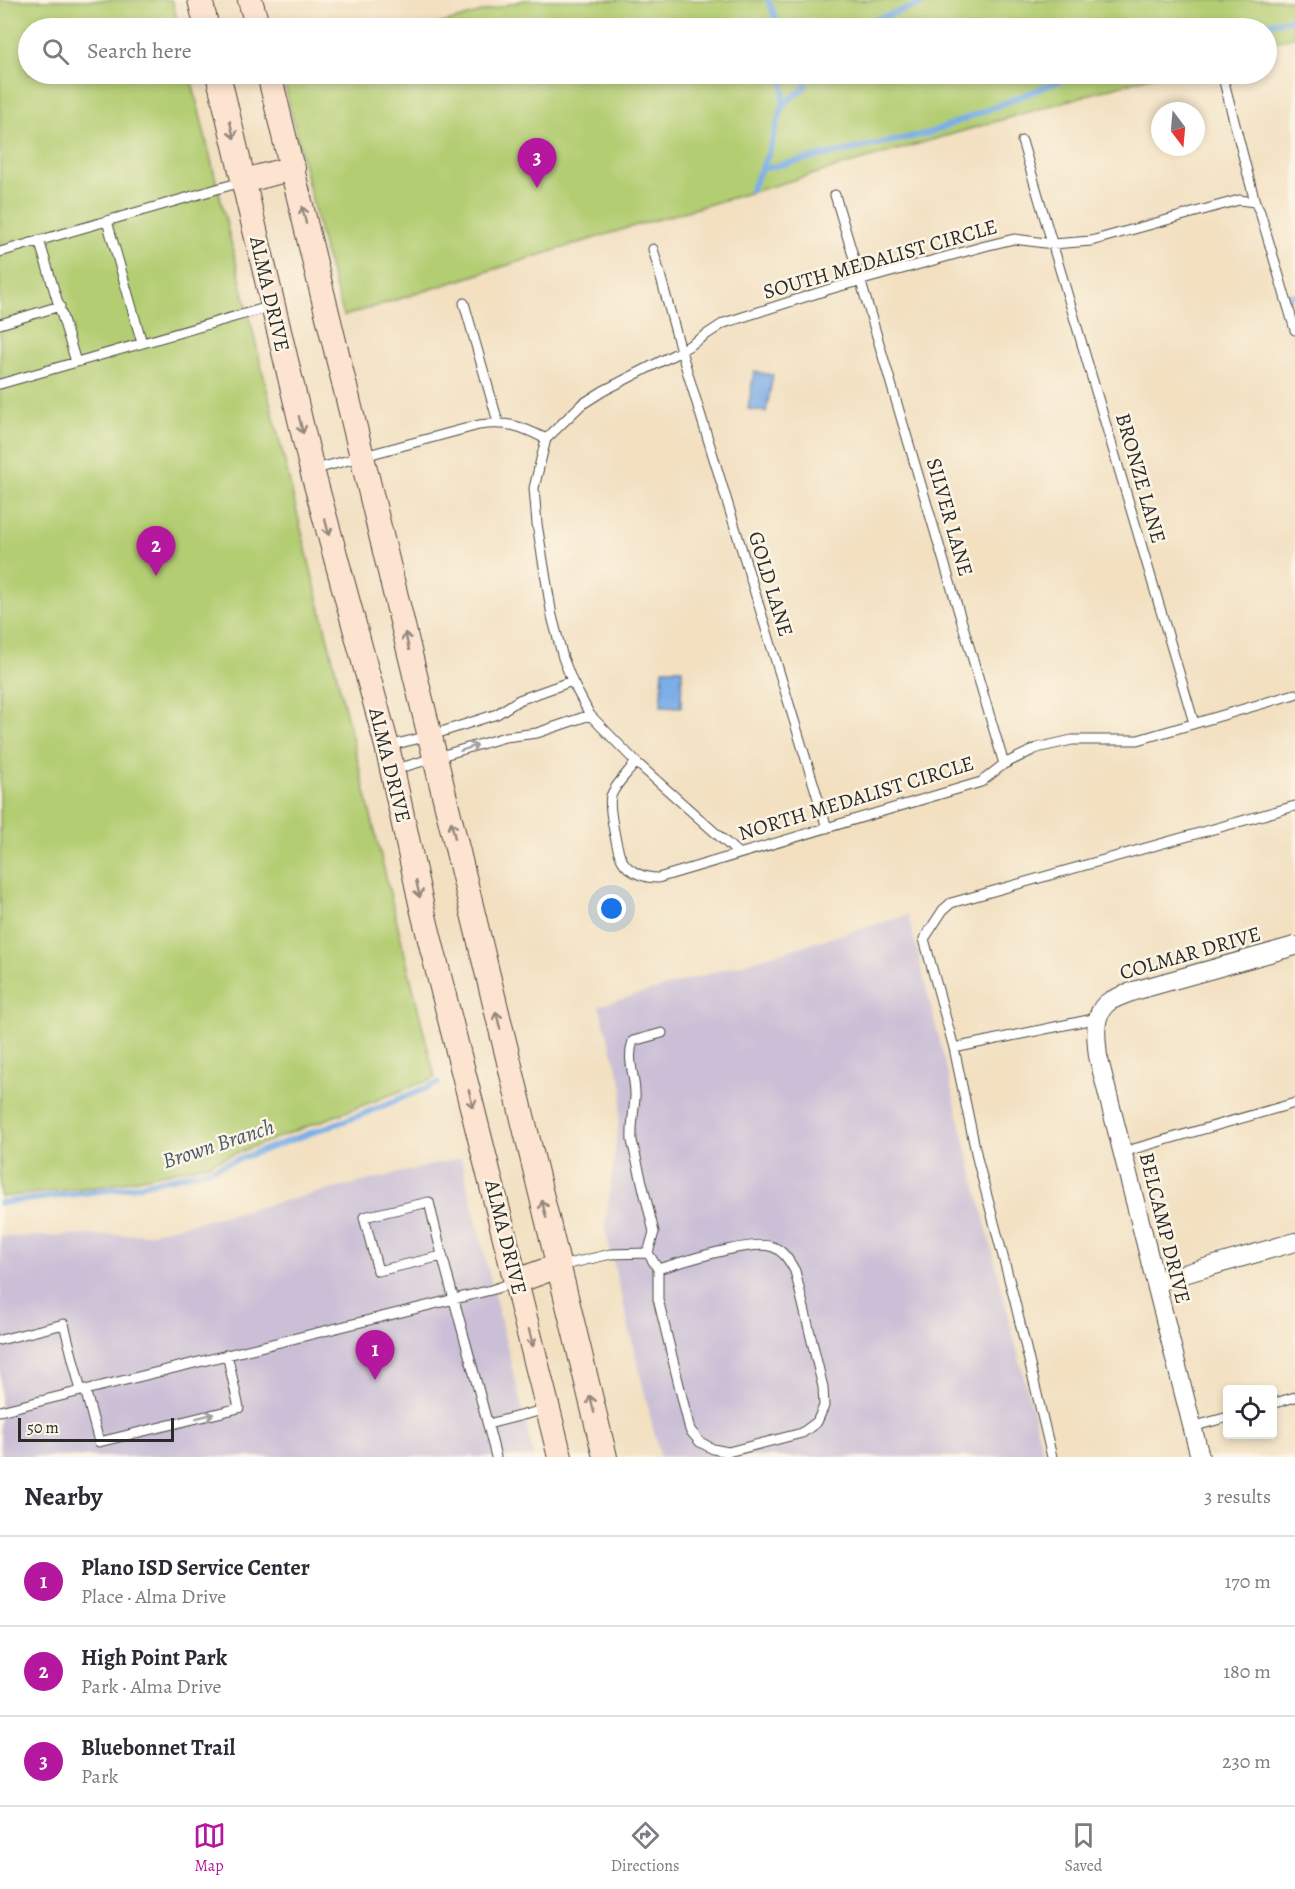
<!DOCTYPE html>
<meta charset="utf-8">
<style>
body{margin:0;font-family:Alegreya,serif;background:#f7f7f7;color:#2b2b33}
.controls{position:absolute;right:18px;bottom:18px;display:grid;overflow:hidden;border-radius:6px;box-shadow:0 3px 9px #0003}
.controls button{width:54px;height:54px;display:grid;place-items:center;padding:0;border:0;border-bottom:2px solid #e1e1e2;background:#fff;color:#2b2b33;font:30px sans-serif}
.compass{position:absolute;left:1151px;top:102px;width:54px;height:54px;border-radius:50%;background:#fff;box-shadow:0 3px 9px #0003;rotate:164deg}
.scale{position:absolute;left:18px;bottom:15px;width:156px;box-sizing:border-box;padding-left:6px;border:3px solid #2b2b2b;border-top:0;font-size:16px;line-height:21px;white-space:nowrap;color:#2b2b2b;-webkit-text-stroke:4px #fcf5e5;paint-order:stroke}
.you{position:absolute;left:612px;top:909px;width:21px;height:21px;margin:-15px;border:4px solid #fff;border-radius:50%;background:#1a73e8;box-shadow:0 0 0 9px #1a73e833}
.badge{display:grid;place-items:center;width:39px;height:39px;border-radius:50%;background:#b5179e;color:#fff;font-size:20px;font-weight:700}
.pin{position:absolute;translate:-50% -50px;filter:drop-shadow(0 2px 3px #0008)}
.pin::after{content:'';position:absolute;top:32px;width:21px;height:18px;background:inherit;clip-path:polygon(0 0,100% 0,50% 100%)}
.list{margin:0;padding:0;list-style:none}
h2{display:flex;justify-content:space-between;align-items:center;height:78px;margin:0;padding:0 24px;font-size:26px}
h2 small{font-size:20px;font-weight:400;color:#7c7c81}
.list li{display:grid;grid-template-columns:39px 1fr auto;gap:18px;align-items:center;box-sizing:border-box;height:90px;padding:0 24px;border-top:2px solid #e1e1e2}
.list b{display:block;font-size:22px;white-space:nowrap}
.list p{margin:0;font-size:20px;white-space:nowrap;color:#7c7c81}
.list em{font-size:20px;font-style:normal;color:#7c7c81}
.icon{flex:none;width:33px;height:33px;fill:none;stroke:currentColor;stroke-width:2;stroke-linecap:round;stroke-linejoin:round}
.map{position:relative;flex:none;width:1295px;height:1457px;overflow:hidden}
.search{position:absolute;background:#fff;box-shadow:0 3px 9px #0003;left:18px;right:18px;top:18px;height:66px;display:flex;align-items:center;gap:15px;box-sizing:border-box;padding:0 21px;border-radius:33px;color:#7c7c81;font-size:22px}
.sheet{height:348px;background:#fff}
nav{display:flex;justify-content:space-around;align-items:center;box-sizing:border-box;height:84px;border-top:2px solid #e1e1e2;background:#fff;font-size:16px;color:#7c7c81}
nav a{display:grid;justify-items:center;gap:3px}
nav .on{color:#b5179e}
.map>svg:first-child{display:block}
</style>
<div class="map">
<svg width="1295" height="1457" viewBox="0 0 1295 1457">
<rect width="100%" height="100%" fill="#fcf5e5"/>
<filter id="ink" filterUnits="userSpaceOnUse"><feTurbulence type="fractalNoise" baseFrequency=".0167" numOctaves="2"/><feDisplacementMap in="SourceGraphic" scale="12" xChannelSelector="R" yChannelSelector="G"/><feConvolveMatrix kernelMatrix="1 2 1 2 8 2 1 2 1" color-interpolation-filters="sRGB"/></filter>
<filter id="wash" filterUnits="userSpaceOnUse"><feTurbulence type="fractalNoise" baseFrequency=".008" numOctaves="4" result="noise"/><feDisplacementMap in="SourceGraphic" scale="24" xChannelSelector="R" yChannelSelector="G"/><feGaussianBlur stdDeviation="1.35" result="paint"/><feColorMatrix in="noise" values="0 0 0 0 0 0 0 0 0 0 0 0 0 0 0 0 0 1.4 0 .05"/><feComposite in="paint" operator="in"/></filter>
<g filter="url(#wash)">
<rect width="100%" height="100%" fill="#f2e0c1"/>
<!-- industrial -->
<path fill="#cabfd6" d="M 908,915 L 1044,1457 L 660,1457 L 605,1228 L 623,1089 L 599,1006 Z
M 461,1158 L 534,1457 L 0,1457 L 0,1237 L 147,1234 Z"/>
<!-- green -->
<path fill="#b3cd72" stroke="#6f7c4e" stroke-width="1.5" d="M 0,0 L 172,0 L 179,28 L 28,28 L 28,74 L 190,74 L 435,1078 L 208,1164 L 105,1186 L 0,1197 Z
M 524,0 L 1295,0 L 1295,36 L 1267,44 L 1266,28 L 426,28 Z
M 282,74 L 1160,74 L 624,229 L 344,316 L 324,250 Z"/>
<!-- water -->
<path fill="#7baee7" stroke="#536c89" stroke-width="1.5" d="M 754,372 L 773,375 L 766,412 L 748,409 Z
M 663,669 L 682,669 L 681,707 L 661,706 Z"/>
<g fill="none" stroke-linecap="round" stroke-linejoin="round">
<!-- stream -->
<path stroke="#7baee7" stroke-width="6" d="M 768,0 L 780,28
M 861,28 L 865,23 L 933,0
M 1237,28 L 1295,19
M 783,105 L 806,86 L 803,74
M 761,169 L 929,133 L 1077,74
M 751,190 L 769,152 L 783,105 L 784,74
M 1285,297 L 1295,295
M 0,1203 L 132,1187 L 208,1170 L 358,1116 L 438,1083"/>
</g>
</g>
<g filter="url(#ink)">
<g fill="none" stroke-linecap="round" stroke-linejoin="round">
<defs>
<path id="service" d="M 1222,74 L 1255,202 L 1260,212 L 1295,330
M 1022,141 L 1194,723
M 835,195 L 1004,764
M 107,221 L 142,343
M 39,240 L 76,362
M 653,249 L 681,351 L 827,828
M 0,252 L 241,182
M 464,303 L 498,422
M 0,324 L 60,306
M 0,384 L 272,306
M 546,439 L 534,488 L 537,524 L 552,616 L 563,658 L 572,681 L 590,715 L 636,762 C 628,773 616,783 611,796 C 608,806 617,851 622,860 C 629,873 646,878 658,878 L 981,782 L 1004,764 L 1037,748 L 1072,740 L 1138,740 L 1295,694
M 546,439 L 581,405 L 603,391 L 681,351 L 724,323 L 830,289 L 985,246 L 1014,239 L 1053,244 L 1091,241 L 1239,200 L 1255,202
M 312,470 L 479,425 C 507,421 521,426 546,439
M 388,746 L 429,736 L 497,714 L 519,700 L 572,681
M 636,762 L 738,853
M 393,770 L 505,737 L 537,733 L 590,715
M 954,1048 L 924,939 L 943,910 L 951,903 L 1295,806
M 1123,1152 L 1295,1103
M 648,1253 L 654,1232 L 632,1141 C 631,1125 634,1112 635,1097 C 636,1077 626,1061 633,1041 L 662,1033
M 442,1256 L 378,1271 L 364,1217 L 429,1202 C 449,1288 475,1372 496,1457
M 560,1266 L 611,1254 L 648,1253 L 658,1269 C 683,1262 751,1239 773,1247 C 784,1251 790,1262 795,1271 L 823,1387 L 824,1406 L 817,1422 L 802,1433 L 728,1452 L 713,1449 L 700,1442 L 690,1430 L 658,1299 L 658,1269
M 0,1340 L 64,1324 L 81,1391
M 85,1389 L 99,1442 L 239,1408 L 227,1354
M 1272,1404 L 1295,1397
M 0,1411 L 491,1290 L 515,1282
M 488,1424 L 547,1409
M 1192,1427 L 1228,1417
M 1052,1457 L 1014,1298 L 978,1162 L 954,1048 L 1098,1018"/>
<path id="minor" d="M 1156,1282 L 1295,1242
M 1200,1457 L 1098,1056 C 1096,1038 1092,1012 1110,1001 C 1117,997 1126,994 1134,991 L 1295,946"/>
<path id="secondary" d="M 200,0 L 207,28
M 250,0 L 258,28
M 218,74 L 312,470 L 387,746 L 422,908 L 560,1457
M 269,74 L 605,1457
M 244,181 L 293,168
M 517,1281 L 558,1266"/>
</defs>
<!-- service casing -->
<use href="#service" stroke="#494642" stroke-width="11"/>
<!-- minor casing -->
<use href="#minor" stroke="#494642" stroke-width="20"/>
<!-- secondary casing -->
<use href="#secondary" stroke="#494642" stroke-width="26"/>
<!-- service -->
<use href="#service" stroke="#fff" stroke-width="9"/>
<!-- minor -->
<use href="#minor" stroke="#fff" stroke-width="18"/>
<!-- secondary -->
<use href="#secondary" stroke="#fde4d0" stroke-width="24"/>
</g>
<!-- one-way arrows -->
<defs><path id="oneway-shaft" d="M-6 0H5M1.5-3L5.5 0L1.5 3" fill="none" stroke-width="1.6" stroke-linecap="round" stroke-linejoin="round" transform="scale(1.5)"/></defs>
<g stroke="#94887e">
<use href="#oneway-shaft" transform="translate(232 130) rotate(76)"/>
<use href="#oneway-shaft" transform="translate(304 215) rotate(-103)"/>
<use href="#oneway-shaft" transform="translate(301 425) rotate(76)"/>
<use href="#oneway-shaft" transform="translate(327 527) rotate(75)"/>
<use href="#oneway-shaft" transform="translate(407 641) rotate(-103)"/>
<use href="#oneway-shaft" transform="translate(453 830) rotate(-103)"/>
<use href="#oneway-shaft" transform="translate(418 889) rotate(78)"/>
<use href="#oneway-shaft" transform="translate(498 1020) rotate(-104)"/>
<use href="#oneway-shaft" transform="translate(471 1099) rotate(76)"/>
<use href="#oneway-shaft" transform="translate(544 1209) rotate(-104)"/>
<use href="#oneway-shaft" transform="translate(531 1338) rotate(76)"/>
<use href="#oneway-shaft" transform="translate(592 1404) rotate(-104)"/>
</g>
<g stroke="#a0a0a0">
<use href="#oneway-shaft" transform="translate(469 748) rotate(-18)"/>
<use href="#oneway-shaft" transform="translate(205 1416) rotate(-14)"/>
</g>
</g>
<g text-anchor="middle" stroke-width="5" stroke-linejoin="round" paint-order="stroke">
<!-- street labels -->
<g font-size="21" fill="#2b2b2b" stroke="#fcf5e5">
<text transform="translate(880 259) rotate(-16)" y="7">SOUTH MEDALIST CIRCLE</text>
<text transform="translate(270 294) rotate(77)" y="7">ALMA DRIVE</text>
<text transform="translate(1141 478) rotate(74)" y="7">BRONZE LANE</text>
<text transform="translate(950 517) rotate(74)" y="7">SILVER LANE</text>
<text transform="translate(771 584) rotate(73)" y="7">GOLD LANE</text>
<text transform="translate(390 765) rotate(76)" y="7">ALMA DRIVE</text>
<text transform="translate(856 798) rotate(-17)" y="7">NORTH MEDALIST CIRCLE</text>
<text transform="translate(1190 953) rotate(-16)" y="7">COLMAR DRIVE</text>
<text transform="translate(1165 1228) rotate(76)" y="7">BELCAMP DRIVE</text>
<text transform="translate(506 1237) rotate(76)" y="7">ALMA DRIVE</text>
</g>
<!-- water labels -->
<g font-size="22" font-style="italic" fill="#47596d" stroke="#fcf5e5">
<text transform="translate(218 1143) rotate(-18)" y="8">Brown Branch</text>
</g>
</g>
</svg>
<div class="controls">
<button><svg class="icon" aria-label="locate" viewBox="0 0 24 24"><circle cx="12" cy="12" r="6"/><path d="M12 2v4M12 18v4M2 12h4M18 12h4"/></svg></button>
</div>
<svg class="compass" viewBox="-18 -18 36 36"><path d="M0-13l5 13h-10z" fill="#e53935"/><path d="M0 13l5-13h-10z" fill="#7c7c81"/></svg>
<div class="scale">50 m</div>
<div class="you"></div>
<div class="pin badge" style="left:375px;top:1380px">1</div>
<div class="pin badge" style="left:156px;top:576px">2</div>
<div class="pin badge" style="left:537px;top:188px">3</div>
<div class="search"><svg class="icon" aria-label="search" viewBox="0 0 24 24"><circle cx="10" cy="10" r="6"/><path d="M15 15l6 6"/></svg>Search here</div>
</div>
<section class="sheet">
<h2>Nearby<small>3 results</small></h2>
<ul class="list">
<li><span class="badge">1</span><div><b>Plano ISD Service Center</b><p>Place · Alma Drive</p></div><em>170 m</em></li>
<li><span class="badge">2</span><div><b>High Point Park</b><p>Park · Alma Drive</p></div><em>180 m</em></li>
<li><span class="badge">3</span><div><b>Bluebonnet Trail</b><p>Park</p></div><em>230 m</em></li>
</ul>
</section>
<nav>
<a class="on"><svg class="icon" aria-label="map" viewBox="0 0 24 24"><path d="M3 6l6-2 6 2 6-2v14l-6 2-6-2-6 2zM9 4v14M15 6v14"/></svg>Map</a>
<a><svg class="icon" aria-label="directions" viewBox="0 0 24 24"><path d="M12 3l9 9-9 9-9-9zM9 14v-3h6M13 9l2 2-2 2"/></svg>Directions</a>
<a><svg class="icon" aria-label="saved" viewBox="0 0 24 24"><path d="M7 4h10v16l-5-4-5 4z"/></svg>Saved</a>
</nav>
